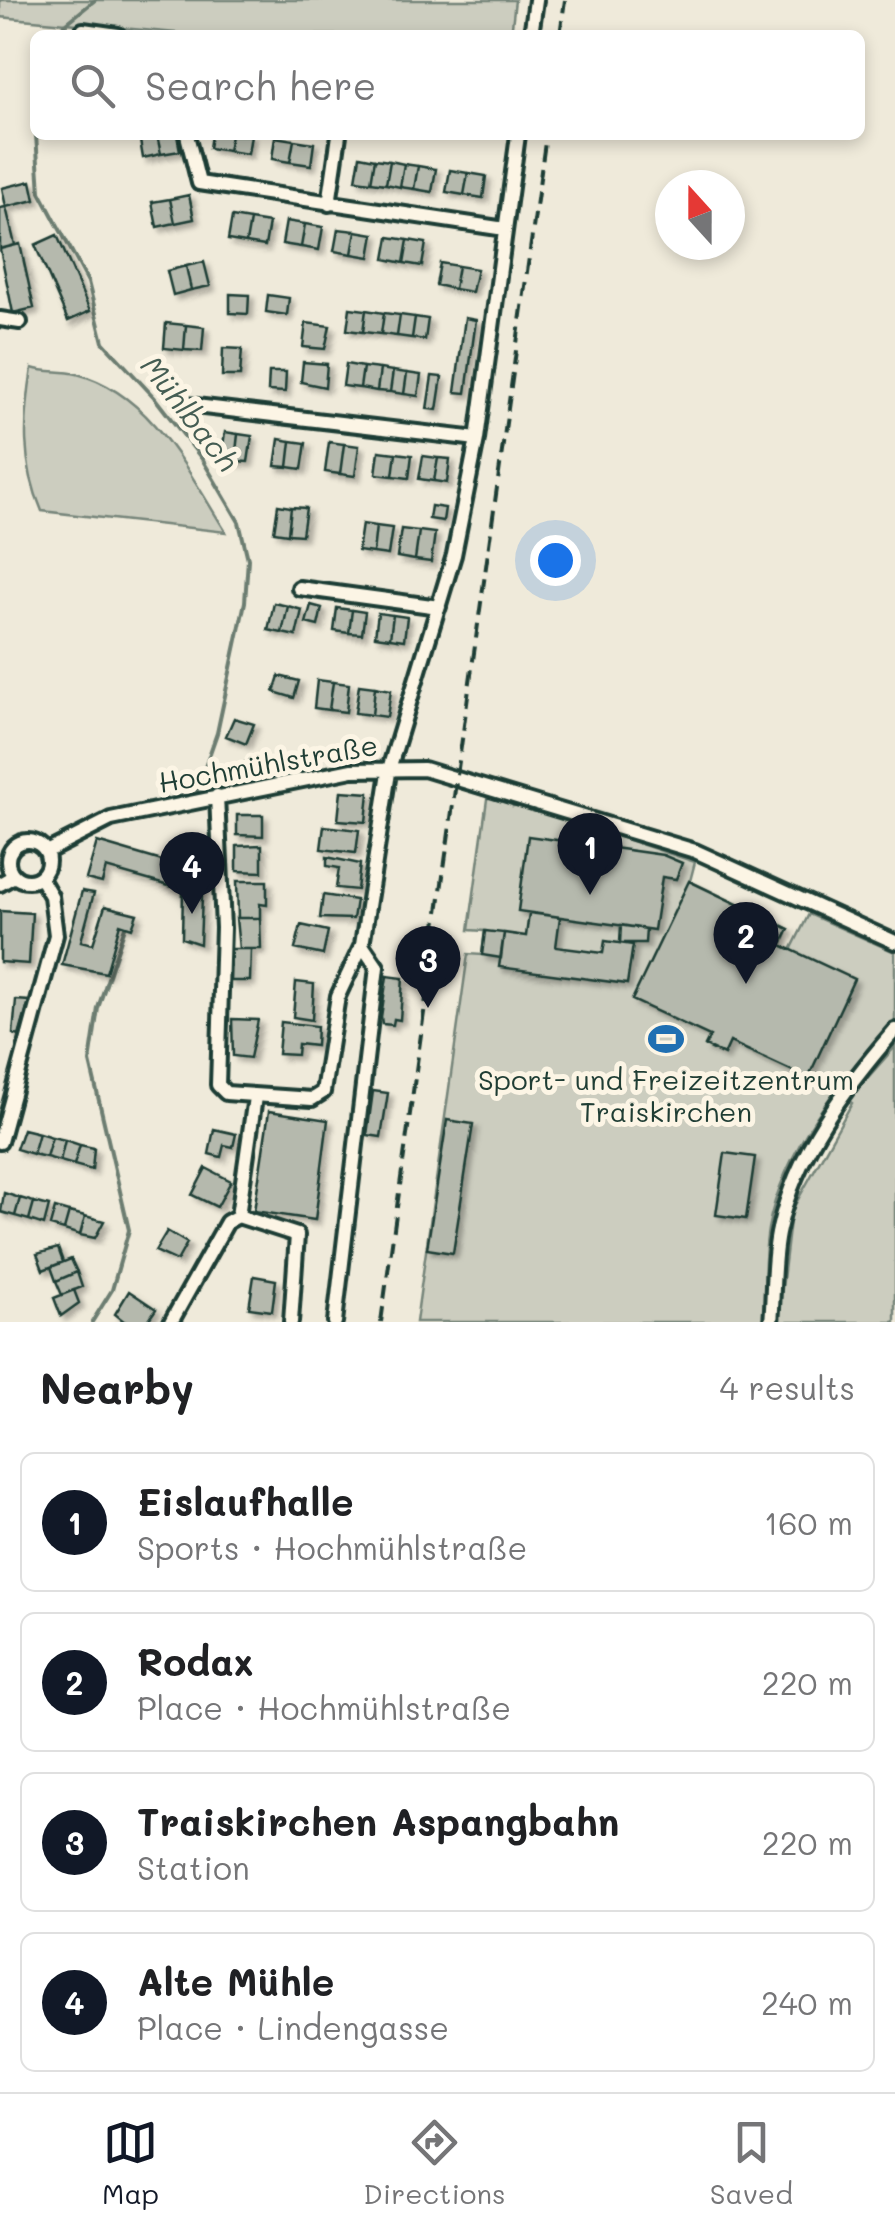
<!DOCTYPE html>
<meta charset="utf-8">
<style>
body{margin:0;font-family:Mali,sans-serif;background:#f2f2f2;color:#202124}
.compass{position:absolute;left:655px;top:170px;width:90px;height:90px;border-radius:50%;background:#fff;box-shadow:0 5px 15px #0003;rotate:339deg}
.you{position:absolute;left:555px;top:560px;width:35px;height:35px;margin:-25px;border:8px solid #fff;border-radius:50%;background:#1a73e8;box-shadow:0 0 0 15px #1a73e833}
.badge{display:grid;place-items:center;width:65px;height:65px;border-radius:50%;background:#111827;color:#fff;font-size:32px;font-weight:700}
.pin{position:absolute;translate:-50% -82px;filter:drop-shadow(0 2px 5px #0008)}
.pin::after{content:'';position:absolute;top:52px;width:35px;height:30px;background:inherit;clip-path:polygon(0 0,100% 0,50% 100%)}
.list{margin:0;padding:0;list-style:none}
h2{display:flex;justify-content:space-between;align-items:center;height:130px;margin:0;padding:0 40px;font-size:42px}
h2 small{font-size:32px;font-weight:400;color:#757577}
.list li{display:grid;grid-template-columns:65px 1fr auto;gap:30px;align-items:center;box-sizing:border-box;height:140px;margin:0 20px 20px;padding:0 20px;border:2px solid #e0e0e0;border-radius:15px}
.list b{display:block;font-size:38px;white-space:nowrap}
.list p{margin:0;font-size:32px;white-space:nowrap;color:#757577}
.list em{font-size:32px;font-style:normal;color:#757577}
.icon{flex:none;width:55px;height:55px;fill:none;stroke:currentColor;stroke-width:2;stroke-linecap:round;stroke-linejoin:round}
.map{position:relative;flex:none;width:895px;height:1322px;overflow:hidden}
.search{position:absolute;background:#fff;box-shadow:0 5px 15px #0003;left:30px;right:30px;top:30px;height:110px;display:flex;align-items:center;gap:25px;box-sizing:border-box;padding:0 35px;border-radius:15px;color:#757577;font-size:38px}
.sheet{height:770px;background:#fff}
nav{display:flex;justify-content:space-around;align-items:center;box-sizing:border-box;height:140px;border-top:2px solid #e0e0e0;background:#fff;font-size:28px;color:#757577}
nav a{display:grid;justify-items:center;gap:5px}
nav .on{color:#111827}
.map>svg:first-child{display:block}
</style>
<div class="map">
<svg width="895" height="1322" viewBox="0 0 895 1322">
<defs>
<filter id="shadow"><feDropShadow dx="4.5" dy="4.5" stdDeviation="2.5" flood-color="#0004"/></filter>
</defs>
<rect width="100%" height="100%" fill="#efeada"/>
<filter id="ink" filterUnits="userSpaceOnUse"><feTurbulence type="fractalNoise" baseFrequency=".01" numOctaves="2"/><feDisplacementMap in="SourceGraphic" scale="20" xChannelSelector="R" yChannelSelector="G"/><feConvolveMatrix kernelMatrix="1 2 1 2 8 2 1 2 1" color-interpolation-filters="sRGB"/></filter>
<g filter="url(#ink)">
<!-- green -->
<path fill="#cccdbf" stroke="#76857a" stroke-width="2.5" d="M 0,0 L 515,0 L 511,35 L 199,35 L 0,17 Z
M 32,368 C 48,373 62,370 77,374 C 151,393 188,472 226,532 L 42,511 C 21,463 24,419 32,368 Z
M 492,794 L 514,801 L 513,806 L 523,805 L 695,862 L 690,881 L 789,929 L 782,945 L 791,950 L 809,914 L 895,952 L 895,1019 C 842,1077 783,1149 768,1229 C 763,1259 765,1292 763,1322 L 416,1322 L 468,954 L 482,955 L 485,931 L 469,930 L 487,799 Z
M 895,1047 L 895,1322 L 778,1322 L 791,1212 L 852,1103 L 848,1100 Z"/>
<g fill="none" stroke-linecap="round" stroke-linejoin="round">
<!-- stream -->
<path stroke="#6c7d71" stroke-width="4" d="M 52,35 L 95,0
M 36,135 L 40,192 L 88,282 L 103,342 L 154,397 L 202,459 L 239,522 L 248,559 L 245,602 L 217,733 L 197,790
M 92,1322 L 112,1290 L 129,1230 L 90,1062 L 98,1008 L 125,927"/>
</g>
<!-- building -->
<path fill="#b5b9ad" stroke="#1f3d34" stroke-width="2.5" filter="url(#shadow)" d="M 139,135 L 157,135 L 161,154 L 143,158 Z
M 157,135 L 177,135 L 180,151 L 161,154 Z
M 211,135 L 231,135 L 228,151 L 209,148 Z
M 231,135 L 251,135 L 248,154 L 228,151 Z
M 275,137 L 294,140 L 290,162 L 272,159 Z
M 294,140 L 314,143 L 311,165 L 290,162 Z
M 360,156 L 375,159 L 371,182 L 356,180 Z
M 375,159 L 390,161 L 386,184 L 371,182 Z
M 390,161 L 404,164 L 400,187 L 386,184 Z
M 404,164 L 418,166 L 414,189 L 400,187 Z
M 418,166 L 436,169 L 432,192 L 414,189 Z
M 450,170 L 468,173 L 464,195 L 446,192 Z
M 468,173 L 486,176 L 483,198 L 464,195 Z
M 31,181 L 35,200 L 6,207 L 2,188 Z
M 189,195 L 194,219 L 175,223 L 170,199 Z
M 170,199 L 175,223 L 157,227 L 152,202 Z
M 6,207 L 15,245 L 0,249 L 0,208 Z
M 232,217 L 250,220 L 246,243 L 228,240 Z
M 250,220 L 269,223 L 265,246 L 246,243 Z
M 286,221 L 305,224 L 301,247 L 282,244 Z
M 305,224 L 323,227 L 319,250 L 301,247 Z
M 338,229 L 356,231 L 352,254 L 334,251 Z
M 356,231 L 374,234 L 370,257 L 352,254 Z
M 57,235 L 90,311 L 68,321 L 35,245 Z
M 389,237 L 408,240 L 404,263 L 385,259 Z
M 408,240 L 426,243 L 422,266 L 404,263 Z
M 20,244 L 34,308 L 13,313 L 0,249 Z
M 204,262 L 210,286 L 191,290 L 186,266 Z
M 440,263 L 458,266 L 454,289 L 436,285 Z
M 186,266 L 191,290 L 173,295 L 167,271 Z
M 458,266 L 477,269 L 472,292 L 454,289 Z
M 230,294 L 249,295 L 248,314 L 230,313 Z
M 268,295 L 289,298 L 287,315 L 266,312 Z
M 350,308 L 366,310 L 363,332 L 347,330 Z
M 366,310 L 384,313 L 381,334 L 363,332 Z
M 384,313 L 400,315 L 397,336 L 381,334 Z
M 400,315 L 415,317 L 412,338 L 397,336 Z
M 415,317 L 428,319 L 425,340 L 412,338 Z
M 465,318 L 476,320 L 466,393 L 455,392 Z
M 166,323 L 186,325 L 184,350 L 164,348 Z
M 306,323 L 330,326 L 325,349 L 303,347 Z
M 186,325 L 204,327 L 202,351 L 184,350 Z
M 223,348 L 242,349 L 240,376 L 222,376 Z
M 303,362 L 327,364 L 325,387 L 301,382 Z
M 346,364 L 363,367 L 360,388 L 343,386 Z
M 363,367 L 380,369 L 377,391 L 360,388 Z
M 380,369 L 393,371 L 390,392 L 377,391 Z
M 393,371 L 407,373 L 404,394 L 390,392 Z
M 269,372 L 286,372 L 285,392 L 268,391 Z
M 407,373 L 421,375 L 418,396 L 404,394 Z
M 432,376 L 442,377 L 437,410 L 427,409 Z
M 225,432 L 238,434 L 235,461 L 221,459 Z
M 238,434 L 252,436 L 248,462 L 235,461 Z
M 279,439 L 291,441 L 288,467 L 275,466 Z
M 291,441 L 306,443 L 302,469 L 288,467 Z
M 329,442 L 344,444 L 340,474 L 325,472 Z
M 344,444 L 359,446 L 355,476 L 340,474 Z
M 379,451 L 396,453 L 393,476 L 376,474 Z
M 396,453 L 412,455 L 409,478 L 393,476 Z
M 423,456 L 438,458 L 434,481 L 419,479 Z
M 438,458 L 450,459 L 447,483 L 434,481 Z
M 278,505 L 291,507 L 288,534 L 274,532 Z
M 431,506 L 445,508 L 443,521 L 429,519 Z
M 291,507 L 306,508 L 302,535 L 288,534 Z
M 362,524 L 376,526 L 373,553 L 358,551 Z
M 376,526 L 392,528 L 388,555 L 373,553 Z
M 401,529 L 419,531 L 415,560 L 397,557 Z
M 419,531 L 435,533 L 431,562 L 415,560 Z
M 274,603 L 288,606 L 282,633 L 268,630 Z
M 311,605 L 322,608 L 318,626 L 306,623 Z
M 288,606 L 302,610 L 296,636 L 282,633 Z
M 337,608 L 352,610 L 349,633 L 334,631 Z
M 352,610 L 365,612 L 362,634 L 349,633 Z
M 378,613 L 393,615 L 390,638 L 375,636 Z
M 393,615 L 407,617 L 404,640 L 390,638 Z
M 279,676 L 299,681 L 294,698 L 274,692 Z
M 317,680 L 333,682 L 329,710 L 314,708 Z
M 333,682 L 349,684 L 346,712 L 329,710 Z
M 359,685 L 375,687 L 372,715 L 355,713 Z
M 375,687 L 391,690 L 387,717 L 372,715 Z
M 234,718 L 254,724 L 246,744 L 226,736 Z
M 252,760 L 261,779 L 227,789 L 223,776 L 237,772 L 235,765 Z
M 341,791 L 369,793 L 366,822 L 338,820 Z
M 237,815 L 263,815 L 263,836 L 237,835 Z
M 324,826 L 359,830 L 356,853 L 321,849 Z
M 528,836 L 663,855 L 682,863 L 676,879 L 662,877 L 654,930 L 518,911 Z
M 97,842 L 203,873 L 200,944 L 182,938 L 183,890 L 106,868 L 102,883 L 86,879 Z
M 262,845 L 262,872 L 237,871 L 237,846 Z
M 327,857 L 360,864 L 357,890 L 336,888 L 339,868 L 327,866 Z
M 237,881 L 267,881 L 267,905 L 260,904 L 260,918 L 238,918 Z
M 689,881 L 789,929 L 781,945 L 854,979 L 808,1078 L 730,1042 L 724,1055 L 705,1046 L 710,1036 L 632,1000 Z
M 82,891 L 94,893 L 81,941 L 93,944 L 105,906 L 137,914 L 132,928 L 120,924 L 106,973 L 62,965 Z
M 323,895 L 356,900 L 353,919 L 320,918 Z
M 0,911 L 32,913 L 29,964 L 0,962 Z
M 529,913 L 560,917 L 556,947 L 603,953 L 605,941 L 633,945 L 627,984 L 499,967 L 504,933 L 526,936 Z
M 236,918 L 260,918 L 261,949 L 239,949 Z
M 301,925 L 328,931 L 323,955 L 295,949 Z
M 621,925 L 646,929 L 645,943 L 620,943 Z
M 485,931 L 504,933 L 501,958 L 482,955 Z
M 229,949 L 251,949 L 250,981 L 229,981 Z
M 387,976 L 403,978 L 400,1020 L 394,1019 L 393,1025 L 382,1024 L 381,1017 Z
M 296,982 L 314,984 L 312,1020 L 293,1017 Z
M 16,1000 L 29,1001 L 19,1036 L 13,1034 Z
M 232,1019 L 258,1020 L 250,1058 L 233,1056 Z
M 281,1022 L 317,1026 L 316,1046 L 298,1044 L 297,1055 L 278,1054 Z
M 373,1091 L 388,1093 L 381,1137 L 367,1135 Z
M 269,1111 L 328,1120 L 315,1220 L 254,1211 Z
M 447,1120 L 473,1124 L 453,1253 L 427,1249 Z
M 23,1129 L 39,1133 L 33,1154 L 16,1149 Z
M 214,1129 L 236,1134 L 233,1147 L 224,1145 L 221,1157 L 209,1154 Z
M 39,1133 L 52,1137 L 46,1157 L 33,1154 Z
M 52,1137 L 65,1140 L 60,1161 L 46,1157 Z
M 65,1140 L 80,1145 L 74,1165 L 60,1161 Z
M 80,1145 L 94,1148 L 92,1170 L 74,1165 Z
M 725,1153 L 755,1157 L 746,1219 L 716,1215 Z
M 206,1168 L 231,1181 L 217,1207 L 192,1195 Z
M 4,1193 L 20,1198 L 15,1216 L 1,1212 Z
M 20,1198 L 34,1202 L 29,1220 L 15,1216 Z
M 34,1202 L 49,1206 L 44,1225 L 29,1220 Z
M 55,1208 L 69,1212 L 64,1230 L 50,1226 Z
M 69,1212 L 85,1216 L 80,1235 L 64,1230 Z
M 85,1216 L 104,1221 L 95,1238 L 80,1235 Z
M 167,1231 L 187,1243 L 177,1261 L 155,1251 Z
M 58,1248 L 63,1262 L 43,1270 L 37,1254 Z
M 71,1259 L 77,1272 L 56,1281 L 51,1267 Z
M 77,1272 L 82,1287 L 62,1295 L 56,1281 Z
M 254,1276 L 276,1280 L 272,1311 L 249,1308 Z
M 74,1290 L 79,1303 L 61,1316 L 54,1298 Z
M 129,1291 L 156,1309 L 147,1322 L 125,1322 L 115,1314 Z"/>
<g fill="none" stroke-linecap="round" stroke-linejoin="round">
<defs>
<path id="street" d="M 83,30 L 118,35
M 531,35 L 536,0
M 187,135 L 199,183 L 505,229
M 329,204 L 339,135
M 0,319 L 20,322
M 187,405 L 477,439
M 299,588 L 439,607
M 217,796 L 223,928 L 218,1085 L 226,1093 L 312,1099 L 323,1092 L 338,996 L 362,945 L 390,766 L 454,555 L 477,439 L 518,135
M8 861a20 20 0 1 1 40 0a20 20 0 1 1-40 0Z
M 46,852 L 111,819 L 352,770 L 424,769 L 695,851 L 895,942
M 0,884 L 14,876
M 0,1142 L 56,935 L 51,896 L 40,877
M 238,1216 L 297,1235 L 291,1322
M 238,1216 L 255,1097
M 171,1322 L 227,1222 L 238,1216
M 335,1322 L 377,967 L 362,945
M 771,1322 C 774,1292 772,1258 779,1229 C 796,1151 845,1088 895,1030"/>
</defs>
<!-- street casing -->
<use href="#street" stroke="#1f3d34" stroke-width="20"/>
<!-- street -->
<use href="#street" stroke="#fcf5e5" stroke-width="12"/>
<!-- rail -->
<path stroke="#1f3d34" stroke-width="4" stroke-dasharray="15 8" stroke-linecap="butt" d="M 560,35 L 565,0
M 381,1322 L 546,135"/>
</g>
</g>
<!-- icons -->
<defs>
<symbol id="stadium-bare" viewBox="-9 -9 18 18"><path d="M0-5a6.5 5 0 1 0 0 10a6.5 5 0 1 0 0-10ZM-3.5-1.8h7v3.6h-7Z" fill="#1f6fb2" stroke="#fcf5e5" stroke-width="2.5" paint-order="stroke"/></symbol>
</defs>
<g fill-rule="evenodd">
<use href="#stadium-bare" x="641" y="1014" width="50" height="50"/>
</g>
<g text-anchor="middle" stroke-width="10" stroke-linejoin="round" paint-order="stroke">
<!-- street labels -->
<g font-size="28" fill="#1f3d34" stroke="#fcf5e5">
<text transform="translate(268 764) rotate(-10)" y="10">Hochmühlstraße</text>
</g>
<!-- poi labels -->
<g font-size="28" fill="#1f3d34" stroke="#fcf5e5">
<text x="666" y="1090">Sport- und Freizeitzentrum<tspan x="666" dy="32">Traiskirchen</tspan></text>
</g>
<!-- water labels -->
<g font-size="30" font-style="italic" fill="#455d53" stroke="#fcf5e5">
<text transform="translate(189 414) rotate(52)" y="10">Mühlbach</text>
</g>
</g>
</svg>
<svg class="compass" viewBox="-18 -18 36 36"><path d="M0-13l5 13h-10z" fill="#e53935"/><path d="M0 13l5-13h-10z" fill="#757577"/></svg>
<div class="you"></div>
<div class="pin badge" style="left:590px;top:895px">1</div>
<div class="pin badge" style="left:746px;top:984px">2</div>
<div class="pin badge" style="left:428px;top:1008px">3</div>
<div class="pin badge" style="left:192px;top:914px">4</div>
<div class="search"><svg class="icon" aria-label="search" viewBox="0 0 24 24"><circle cx="10" cy="10" r="6"/><path d="M15 15l6 6"/></svg>Search here</div>
</div>
<section class="sheet">
<h2>Nearby<small>4 results</small></h2>
<ul class="list">
<li><span class="badge">1</span><div><b>Eislaufhalle</b><p>Sports · Hochmühlstraße</p></div><em>160 m</em></li>
<li><span class="badge">2</span><div><b>Rodax</b><p>Place · Hochmühlstraße</p></div><em>220 m</em></li>
<li><span class="badge">3</span><div><b>Traiskirchen Aspangbahn</b><p>Station</p></div><em>220 m</em></li>
<li><span class="badge">4</span><div><b>Alte Mühle</b><p>Place · Lindengasse</p></div><em>240 m</em></li>
</ul>
</section>
<nav>
<a class="on"><svg class="icon" aria-label="map" viewBox="0 0 24 24"><path d="M3 6l6-2 6 2 6-2v14l-6 2-6-2-6 2zM9 4v14M15 6v14"/></svg>Map</a>
<a><svg class="icon" aria-label="directions" viewBox="0 0 24 24"><path d="M12 3l9 9-9 9-9-9zM9 14v-3h6M13 9l2 2-2 2"/></svg>Directions</a>
<a><svg class="icon" aria-label="saved" viewBox="0 0 24 24"><path d="M7 4h10v16l-5-4-5 4z"/></svg>Saved</a>
</nav>
